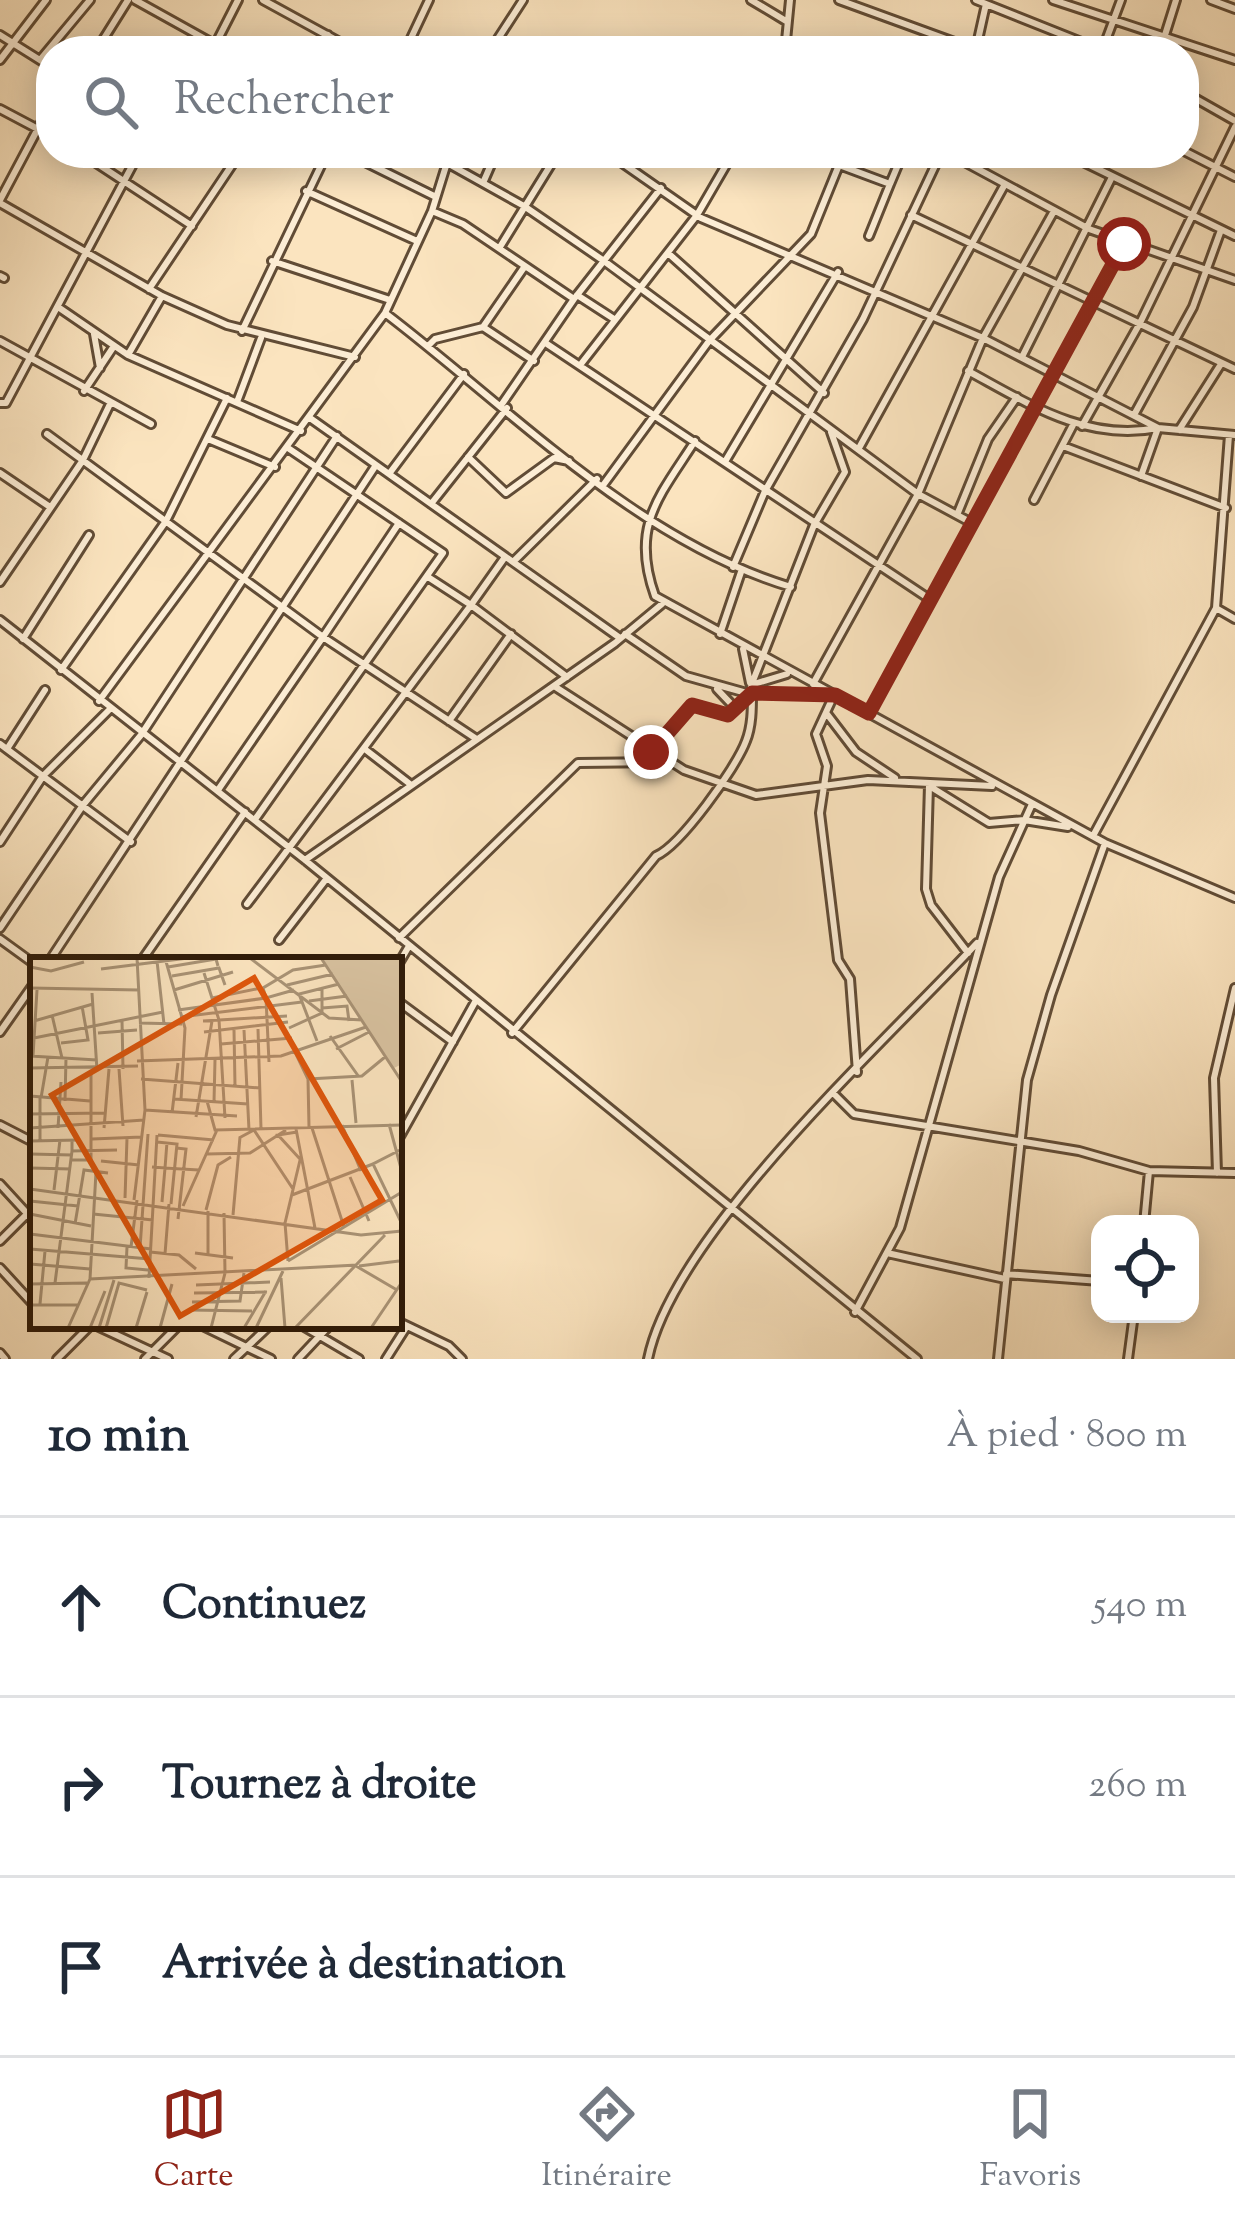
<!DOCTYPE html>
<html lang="fr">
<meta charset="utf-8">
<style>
body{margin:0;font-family:"Sorts Mill Goudy",serif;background:#f2f2f3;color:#1f2937}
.controls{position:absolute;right:36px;bottom:36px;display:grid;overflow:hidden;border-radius:24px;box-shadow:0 6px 30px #0003}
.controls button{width:108px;height:108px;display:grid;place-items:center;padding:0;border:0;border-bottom:3px solid #e0e1e3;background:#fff;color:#1f2937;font:60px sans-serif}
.stop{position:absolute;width:36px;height:36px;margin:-27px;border:9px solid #8f2418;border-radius:50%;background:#fff}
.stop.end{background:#8f2418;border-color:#fff;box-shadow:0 3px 12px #0008}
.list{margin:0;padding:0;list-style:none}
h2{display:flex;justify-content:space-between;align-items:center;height:156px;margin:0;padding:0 48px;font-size:51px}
h2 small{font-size:39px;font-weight:400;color:#747a83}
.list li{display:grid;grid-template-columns:78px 1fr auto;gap:36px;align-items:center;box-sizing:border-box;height:180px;padding:0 48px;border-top:3px solid #e0e1e3}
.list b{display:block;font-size:45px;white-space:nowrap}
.list em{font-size:39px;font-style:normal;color:#747a83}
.icon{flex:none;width:66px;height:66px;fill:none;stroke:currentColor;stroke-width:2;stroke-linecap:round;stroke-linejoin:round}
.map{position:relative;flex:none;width:1235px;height:1359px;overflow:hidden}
.search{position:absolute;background:#fff;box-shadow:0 6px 30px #0003;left:36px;right:36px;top:36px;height:132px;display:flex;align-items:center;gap:30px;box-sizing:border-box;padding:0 42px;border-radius:48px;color:#747a83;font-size:45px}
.sheet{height:696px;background:#fff}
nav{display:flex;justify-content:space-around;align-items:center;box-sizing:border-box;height:168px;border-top:3px solid #e0e1e3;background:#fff;font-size:33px;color:#747a83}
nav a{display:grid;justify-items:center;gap:6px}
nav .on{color:#8f2418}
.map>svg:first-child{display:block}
</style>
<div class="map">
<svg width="1235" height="1359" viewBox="0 0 1235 1359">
<rect width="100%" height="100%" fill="#fbe4bf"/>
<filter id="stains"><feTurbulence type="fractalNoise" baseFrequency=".00167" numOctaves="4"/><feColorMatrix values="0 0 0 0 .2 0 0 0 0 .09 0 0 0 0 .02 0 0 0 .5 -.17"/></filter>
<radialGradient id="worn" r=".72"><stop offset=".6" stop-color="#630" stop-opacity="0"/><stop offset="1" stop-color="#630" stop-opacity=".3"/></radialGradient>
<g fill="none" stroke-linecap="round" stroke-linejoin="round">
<defs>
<path id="minor" d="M 135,0 L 216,45
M 263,0 L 356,51
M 751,0 L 786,21
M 839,0 L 979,51
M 976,0 L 1104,51
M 1053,0 L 1235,60
M 1211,0 L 1235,9
M 0,35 L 51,67
M 1165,35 L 1176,0
M 976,49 L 986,4
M 96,51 L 128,0
M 212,51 L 238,0
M 317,51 L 328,35
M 405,51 L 429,0
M 490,51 L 523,0
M 785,51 L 790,0
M 1102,51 L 1121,0
M 0,60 L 46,0
M 40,60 L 90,0
M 1184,92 L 1235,121
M 0,109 L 51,136
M 1184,151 L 1235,177
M 81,153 L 192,226
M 347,153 L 434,196
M 608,153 L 701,218 L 983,338 L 1158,428 L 1235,435
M 948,153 L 1089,229 L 1235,280
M 1065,153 L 1235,236
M 447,163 L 524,206 L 604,261 L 918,494 L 970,522
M 483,183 L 496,153
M 306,191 L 417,241
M 0,200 L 51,104
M 0,203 L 162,296 L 227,325 L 355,357
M 432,211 L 463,224 L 574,299
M 911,215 L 1235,369
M 869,236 L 890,184
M 500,247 L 558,153
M 668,253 L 824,393
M 272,261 L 390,300
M 0,276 L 4,278
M 149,289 L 240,153
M 577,295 L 614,319
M 58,307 L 128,355 L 301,431
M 385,313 C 511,409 637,541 791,587
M 483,327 L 534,361
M 242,331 L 327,153
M 94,334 L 100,368
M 0,341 L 151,424
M 547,344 L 928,598
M 428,346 L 435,339 L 483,327 L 525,266
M 128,355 L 162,296
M 1022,357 L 1111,179
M 581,364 L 697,215 L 733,153
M 968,371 C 1029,404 1086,442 1158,428 L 1141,476
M 84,391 L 114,346
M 237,402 L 261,338
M 0,403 L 6,403 L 139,153
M 502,404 L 574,299 L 661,188
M 1134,415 L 1193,307 L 1221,230
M 310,418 L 620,638
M 1082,426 L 1140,323 L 1235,127
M 1179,430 L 1221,364
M 47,434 L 323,637 L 399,523
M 208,439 L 275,467
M 695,441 C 659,497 630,526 655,596 L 1105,843 L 1235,898
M 1063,446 L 1226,508
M 859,448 L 1005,184
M 468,457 L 506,493 L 554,458 L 569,461
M 726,460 L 838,272
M 0,473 L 50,507
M 389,474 L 464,374
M 604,484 L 709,341 L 811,234 L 839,165 L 890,184 L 903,153
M 1034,500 L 1073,425
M 431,504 L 507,408
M 957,515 L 988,439 L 1017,397
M 505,557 L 471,605 L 567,677
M 513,562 L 597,479
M 733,567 L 765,491 L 863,319 L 941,153
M 0,582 L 83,460 L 110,404
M 1216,608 L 1235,619
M 0,620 L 305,860 L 917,1359
M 625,634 L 686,676 L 743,692
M 720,634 L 741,572
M 23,639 L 89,535
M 743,649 L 750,683
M 61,670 L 166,521 L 227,398
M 754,684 L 787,674
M 813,684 L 918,494 L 983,338 L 1054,211
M 554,686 L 684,770 L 756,795 L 868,780 L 992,786
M 751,686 L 814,525 L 845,472 L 831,432
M 717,689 L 735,708
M 743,692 L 834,695 L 816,734 L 827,766 L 820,813 L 838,960 L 850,979 L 857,1072
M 99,701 L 385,313 L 432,211 L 450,153
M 869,713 L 1124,244
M 827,714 L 856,752 L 895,778
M 449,721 L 511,634
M 0,744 L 131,842
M 7,749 L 45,690
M 366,750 L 410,784
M 651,752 L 692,705 L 728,715 L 748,695
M 929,785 L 926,889 L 931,905 L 968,953
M 931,787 L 989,823 L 1024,820 L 1068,827
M 218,790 L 323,637 L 475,738
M 256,818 L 443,553 L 288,448
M 1093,836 L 1216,608 L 1229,435
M 0,842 L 43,776 L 109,710
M 305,860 L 615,643 L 662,604
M 247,904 L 471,605 L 428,577
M 0,928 L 83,805 L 141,735 L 337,436
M 399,938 L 578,763 L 664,762
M 0,939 L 33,963
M 279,940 L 327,878
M 50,960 L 376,465
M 142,960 L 245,812
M 399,963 L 409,946
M 399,1002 L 453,1042
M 0,1032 L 33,985
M 512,1033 L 656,856 C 681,845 736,768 746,741 C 752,726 752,709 752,693
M 835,1095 L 854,1114 L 1079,1151 L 1149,1171 L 1235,1173
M 0,1125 L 33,1142
M 399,1138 L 475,1002
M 1217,1173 L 1214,1078 L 1235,988
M 0,1184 L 33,1220
M 1144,1224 L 1149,1171
M 0,1241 L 33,1208
M 887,1253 L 1005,1279
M 0,1268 L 33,1304
M 1006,1274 L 1100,1281
M 855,1312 L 900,1228 L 999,877 L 1032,804
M 399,1322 L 449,1346 L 462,1359
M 97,1326 L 168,1359
M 203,1326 L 271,1359
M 303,1326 L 359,1359
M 0,1353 L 5,1359
M 57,1359 L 90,1326
M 145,1359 L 178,1326
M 234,1359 L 269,1326
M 298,1359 L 329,1326
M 386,1359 L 407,1326
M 648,1359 C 673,1234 886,1041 977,943
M 998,1359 L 1027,1080 L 1051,995 L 1105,843
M 1128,1359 L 1134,1314"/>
</defs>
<!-- minor casing -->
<use href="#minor" stroke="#614c36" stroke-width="12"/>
<!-- minor -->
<use href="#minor" stroke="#fcedd5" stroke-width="6"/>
</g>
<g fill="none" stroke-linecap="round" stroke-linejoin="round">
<!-- route -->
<path stroke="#8f2418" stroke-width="15" d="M 651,752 L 692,705 L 728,715 L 752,693 L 835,695 L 869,713 L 1124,244"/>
</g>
<!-- overview -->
<g transform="translate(30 957)">
<rect width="372" height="372" fill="#fbe4bf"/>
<path d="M 291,1 L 372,1 L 372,107 L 364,111 Z" fill="#d8c2a0"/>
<path fill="none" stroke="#a99376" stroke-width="3" d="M 135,1 L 155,71 L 151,143M 220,1 L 299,61 L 332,63M 291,1 L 372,125M 127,4 L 134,67M 0,10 L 21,14 L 54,5M 138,10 L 186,2 L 188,9M 71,12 L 158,1M 174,16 L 189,63 L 195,161M 142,19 L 189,11 L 195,28M 257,28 L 303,17M 0,31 L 109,33M 144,33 L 203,15M 264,33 L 236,41 L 233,31 L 263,13 L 296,8M 62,36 L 67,113M 182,41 L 231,31M 279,44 L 317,39M 292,51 L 317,49 L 319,64M 148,53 L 236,41 L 239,105M 22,58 L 32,101M 150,60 L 272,45M 92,63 L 93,112M 4,64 L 63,47M 173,64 L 257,59M 109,66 L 152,67M 259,71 L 292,56 L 292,30M 228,72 L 231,172M 204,73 L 205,129M 214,73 L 219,173M 174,75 L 258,65M 68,76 L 107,73M 300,79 L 329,120M 4,81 L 133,55M 287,84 L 269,37 L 309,27M 31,86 L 58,83 L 52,49M 191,87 L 262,81M 306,92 L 339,75M 264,93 L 278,122 L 279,170M 0,99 L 67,103M 3,99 L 7,33M 107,104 L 251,99 L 336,70M 0,111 L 108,109M 89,112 L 93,169M 111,122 L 230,131M 278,122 L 332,119 L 355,100M 322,123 L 326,166M 0,139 L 60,144M 11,141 L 18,100M 144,142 L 218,147M 35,144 L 36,101M 177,144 L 185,173 L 372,168M 184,145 L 185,103M 115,153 L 207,159M 142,156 L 148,106M 0,157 L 75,156M 166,160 L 182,64M 359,167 L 372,215M 312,168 L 331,214M 0,171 L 114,163M 28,171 L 31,125M 74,171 L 79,112M 282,171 L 314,270M 266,172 L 285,271M 267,175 L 248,178 L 270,202M 128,178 L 184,183M 209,181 L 224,173 L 263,232M 62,182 L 112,180M 42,183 L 42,194 L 87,193M 0,184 L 49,183M 10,184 L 10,141M 127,185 L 147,187 L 141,247M 146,191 L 156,192 L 148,262M 372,192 L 343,207 L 372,267M 0,197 L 42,198M 177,197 L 220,196 L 256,173M 42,203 L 61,203 L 61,113M 71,204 L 109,208M 122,210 L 135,211 L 137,185M 0,211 L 41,212M 320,220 L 339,264M 0,232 L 331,278 L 372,274M 24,233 L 30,183M 262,238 L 343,207M 95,241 L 97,181M 104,243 L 115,153 L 107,1M 0,244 L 48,249M 132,245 L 135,211 L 169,213M 153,249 L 187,173M 176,253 L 188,208 L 201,200M 178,254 L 178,298M 0,257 L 61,269M 63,257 L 123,263M 203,258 L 210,180M 45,267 L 54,213 L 78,216M 0,277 L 121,292M 97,290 L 96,311 L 118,313M 101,290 L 107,243M 110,291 L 118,177M 0,292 L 120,302M 120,295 L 149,298 L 166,312M 165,296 L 203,301M 135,297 L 139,247M 258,304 L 372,235M 258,304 L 255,266 L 271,199M 0,307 L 60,312M 326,309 L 367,333M 329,309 L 369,304M 119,321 L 127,178M 251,321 L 255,371M 60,322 L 327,308M 25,326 L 42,194M 0,327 L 57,326M 166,328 L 240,325M 164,336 L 237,335M 162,345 L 210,344 L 214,316M 10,347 L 15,294M 0,348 L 48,348M 160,353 L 222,354M 38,371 L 60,322 L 66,215M 60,371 L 75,334M 69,371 L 84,323M 76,371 L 89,326 L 117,333M 106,371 L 117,335M 130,371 L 142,327M 181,371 L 195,316 L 194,256M 214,371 L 236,334M 226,371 L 253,314M 265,371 L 355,278M 341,371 L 372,325"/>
<path fill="#df560c" fill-opacity="0.15" stroke="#df560c" stroke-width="6" d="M 224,21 L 352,243 L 150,359 L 22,138 Z"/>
<rect width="372" height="372" fill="none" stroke="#2e1a08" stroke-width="6"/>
</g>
<rect width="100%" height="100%" filter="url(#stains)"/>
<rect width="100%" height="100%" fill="url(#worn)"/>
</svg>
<div class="controls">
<button><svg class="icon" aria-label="locate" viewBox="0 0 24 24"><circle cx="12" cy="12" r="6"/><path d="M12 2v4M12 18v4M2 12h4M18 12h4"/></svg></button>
</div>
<div class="stop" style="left:1124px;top:244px"></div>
<div class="stop end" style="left:651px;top:752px"></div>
<div class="search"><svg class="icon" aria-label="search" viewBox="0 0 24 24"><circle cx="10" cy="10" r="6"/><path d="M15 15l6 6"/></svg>Rechercher</div>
</div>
<section class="sheet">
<h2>10 min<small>À pied · 800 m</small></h2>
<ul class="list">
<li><svg class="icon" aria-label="ahead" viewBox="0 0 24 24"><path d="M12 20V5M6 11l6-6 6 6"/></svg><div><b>Continuez</b></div><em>540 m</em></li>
<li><svg class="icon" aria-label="right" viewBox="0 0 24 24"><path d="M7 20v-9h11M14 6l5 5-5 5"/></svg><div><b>Tournez à droite</b></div><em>260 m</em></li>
<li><svg class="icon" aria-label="arrive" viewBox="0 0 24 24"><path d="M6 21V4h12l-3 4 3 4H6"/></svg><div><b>Arrivée à destination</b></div></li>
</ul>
</section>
<nav>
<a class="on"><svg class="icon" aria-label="map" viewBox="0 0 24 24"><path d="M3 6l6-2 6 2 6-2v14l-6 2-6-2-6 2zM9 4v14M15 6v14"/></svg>Carte</a>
<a><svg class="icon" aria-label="directions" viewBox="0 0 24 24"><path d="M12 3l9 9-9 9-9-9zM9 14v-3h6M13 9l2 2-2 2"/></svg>Itinéraire</a>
<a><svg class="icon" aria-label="saved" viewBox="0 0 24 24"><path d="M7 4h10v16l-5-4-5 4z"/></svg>Favoris</a>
</nav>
